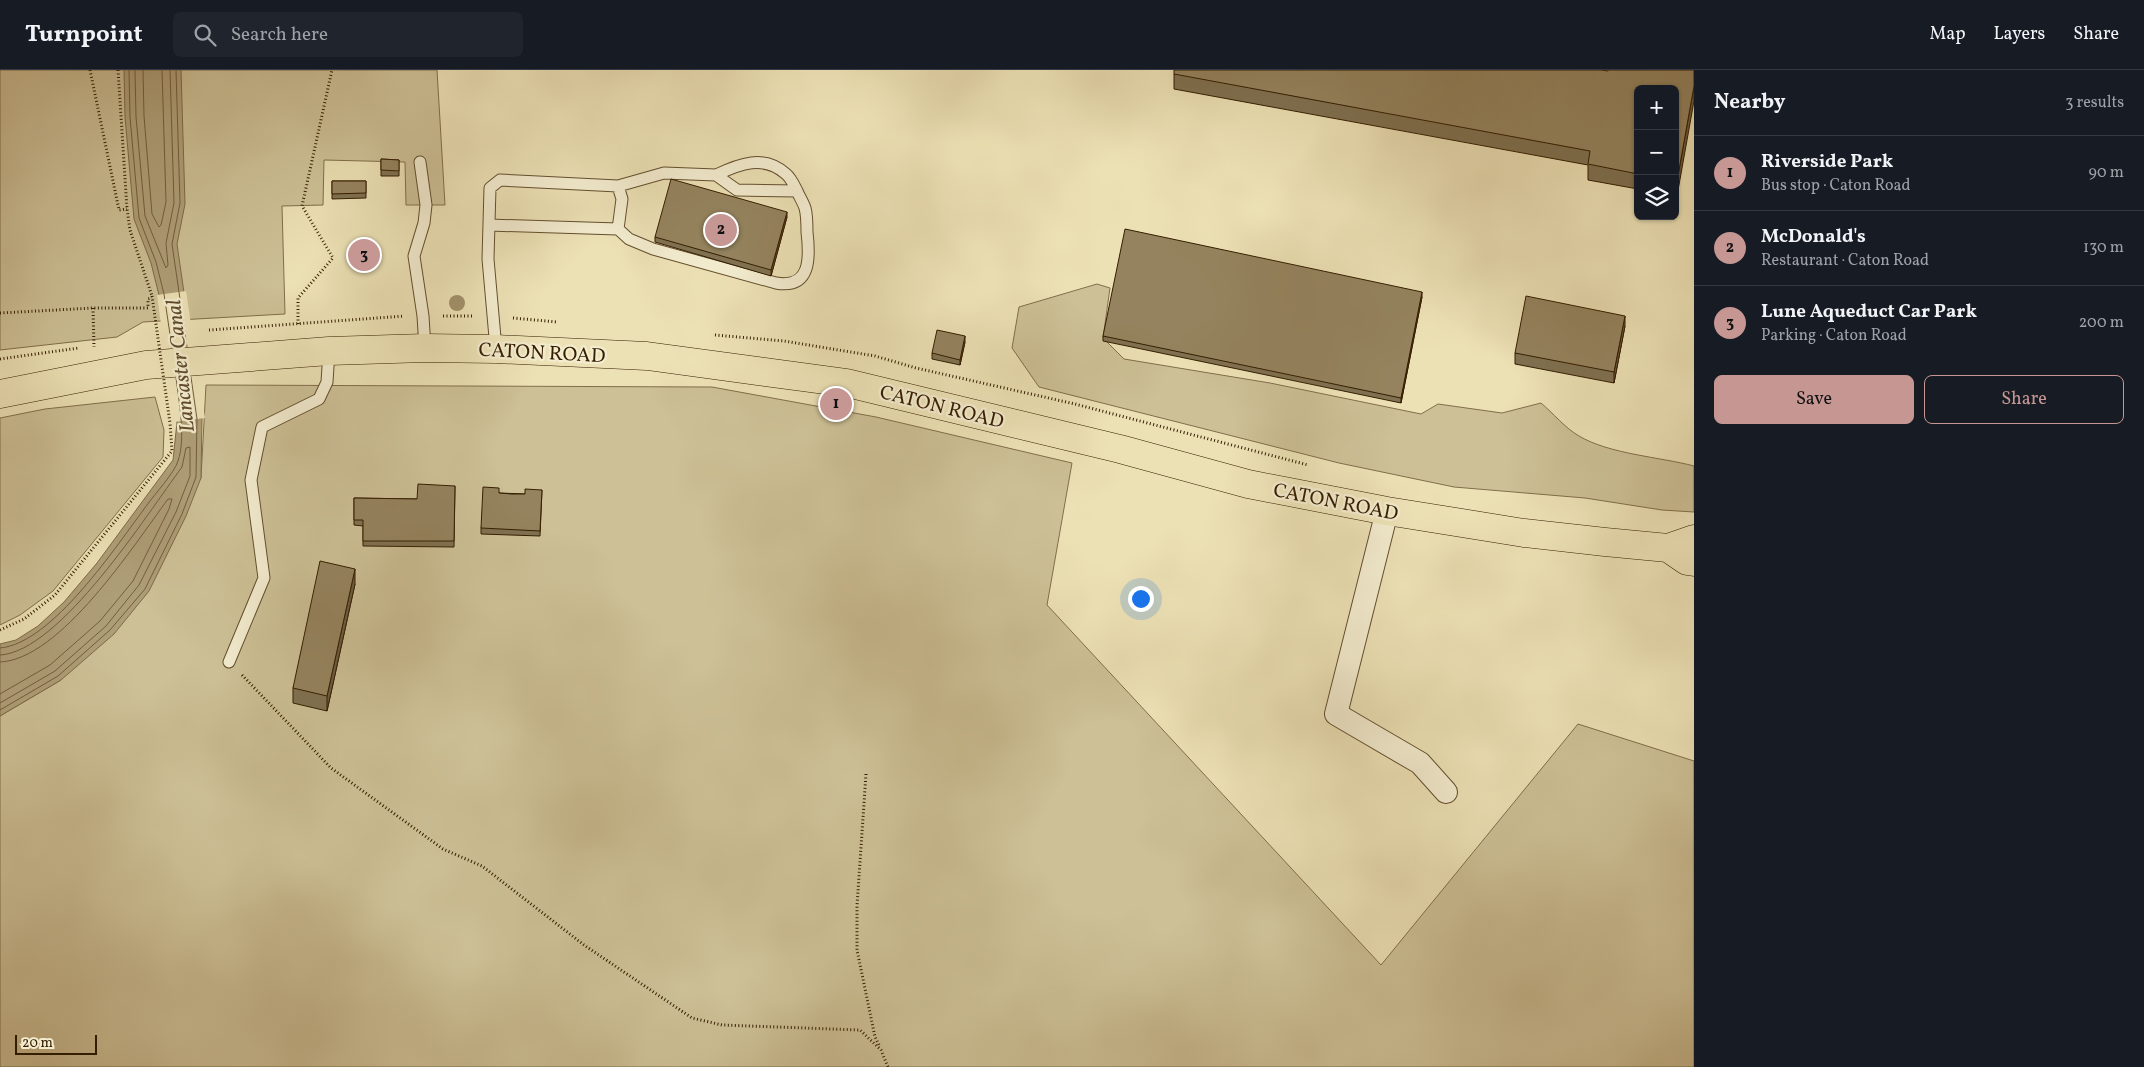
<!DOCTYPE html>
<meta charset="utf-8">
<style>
body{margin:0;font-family:Vollkorn,serif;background:#20242c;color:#f1f3f6}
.controls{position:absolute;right:15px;top:15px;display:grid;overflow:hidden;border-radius:8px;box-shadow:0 1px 4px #0004}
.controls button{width:45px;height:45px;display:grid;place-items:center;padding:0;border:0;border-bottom:1px solid #363941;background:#171b24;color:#f1f3f6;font:25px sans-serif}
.scale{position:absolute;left:15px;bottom:12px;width:82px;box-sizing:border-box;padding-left:5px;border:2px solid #351d00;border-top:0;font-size:14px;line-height:18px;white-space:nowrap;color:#351d00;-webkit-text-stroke:4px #f3eccf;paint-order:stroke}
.you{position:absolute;left:1140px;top:528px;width:18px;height:18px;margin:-12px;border:4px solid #fff;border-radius:50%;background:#1a73e8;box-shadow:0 0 0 8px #1a73e833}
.badge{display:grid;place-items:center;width:32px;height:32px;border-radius:50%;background:#c59692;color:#111;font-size:16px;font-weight:700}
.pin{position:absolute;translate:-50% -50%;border:2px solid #fff;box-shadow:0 1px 5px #0006}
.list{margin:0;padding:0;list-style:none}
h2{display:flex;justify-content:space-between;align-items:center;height:65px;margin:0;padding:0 20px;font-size:21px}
h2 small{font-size:16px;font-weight:400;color:#9ea1a6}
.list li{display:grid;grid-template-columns:32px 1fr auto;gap:15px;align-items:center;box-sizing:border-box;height:75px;padding:0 20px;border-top:1px solid #363941}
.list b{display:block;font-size:19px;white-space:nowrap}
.list p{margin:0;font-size:16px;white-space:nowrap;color:#9ea1a6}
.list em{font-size:16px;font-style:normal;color:#9ea1a6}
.actions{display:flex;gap:10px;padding:15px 20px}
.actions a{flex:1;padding:11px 0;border:1px solid #c59692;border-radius:8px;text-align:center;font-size:18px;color:#c59692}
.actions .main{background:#c59692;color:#111}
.icon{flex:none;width:28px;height:28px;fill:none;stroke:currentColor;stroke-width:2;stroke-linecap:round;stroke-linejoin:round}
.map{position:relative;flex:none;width:1694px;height:997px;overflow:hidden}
header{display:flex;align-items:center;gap:30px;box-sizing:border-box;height:70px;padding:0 25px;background:#171b24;border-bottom:1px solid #363941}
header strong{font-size:24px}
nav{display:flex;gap:28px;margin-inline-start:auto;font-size:18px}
.search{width:350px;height:45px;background:#20242c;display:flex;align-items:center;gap:12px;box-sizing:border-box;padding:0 18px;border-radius:8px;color:#9ea1a6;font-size:19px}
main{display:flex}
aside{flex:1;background:#171b24}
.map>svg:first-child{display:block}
</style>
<header>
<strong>Turnpoint</strong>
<div class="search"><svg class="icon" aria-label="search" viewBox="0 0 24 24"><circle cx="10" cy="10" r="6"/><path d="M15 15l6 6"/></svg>Search here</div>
<nav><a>Map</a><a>Layers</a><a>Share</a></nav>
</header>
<main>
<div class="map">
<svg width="1694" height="997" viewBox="0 0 1694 997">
<rect width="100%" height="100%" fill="#ece1b5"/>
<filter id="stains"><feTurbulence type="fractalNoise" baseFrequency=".004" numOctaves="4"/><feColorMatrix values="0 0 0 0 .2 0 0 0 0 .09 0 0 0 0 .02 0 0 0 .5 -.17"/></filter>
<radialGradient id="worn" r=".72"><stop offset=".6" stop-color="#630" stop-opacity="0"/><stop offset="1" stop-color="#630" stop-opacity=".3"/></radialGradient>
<!-- green -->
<path fill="#cdc096" stroke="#816e4b" d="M 0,0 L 437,0 L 445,135 L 406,135 L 405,92 L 324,90 L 323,135 L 282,136 L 285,244 L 143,252 L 117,267 L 0,280 Z
M 1097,214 L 1110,218 L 1103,268 L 1124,289 L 1270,313 L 1421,344 L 1438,334 L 1502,343 L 1541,333 C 1553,343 1565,358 1579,366 C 1609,384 1660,387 1694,396 L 1694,442 L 1662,440 L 1585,428 L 1454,417 L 1339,393 L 1039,317 L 1012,278 L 1019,237 Z
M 206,315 L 712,317 L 876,347 L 1072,393 L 1047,535 L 1381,895 L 1578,654 L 1694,691 L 1694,997 L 0,997 L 0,646 L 61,610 L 201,408 Z
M 155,327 L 164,360 L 163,387 L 53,521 L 20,545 L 0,555 L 0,348 L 45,339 Z"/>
<!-- water -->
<path fill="#ae9e77" stroke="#7e6a47" d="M 124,0 L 181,0 L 185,134 L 177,174 L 202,348 L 201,408 L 186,446 L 149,521 L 114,564 L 61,610 L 0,646 L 0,574 L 16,570 L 38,556 L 64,532 L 97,493 L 173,390 L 177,352 L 159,225 L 151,193 L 134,149 L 125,47 Z"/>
<!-- pier -->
<path fill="#ece1b5" d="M 186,221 L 205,348 L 174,352 L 157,225 Z"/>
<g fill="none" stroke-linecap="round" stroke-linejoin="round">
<!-- shore -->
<path stroke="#725e3c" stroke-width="1" d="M 129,0 L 130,47 L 139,148 L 156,192 L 164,224 L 172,278
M 135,0 L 136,47 L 145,146 L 166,198 L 168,195 L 166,173 L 174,133 L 170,0
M 143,0 L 144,46 L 152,144 L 159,157 L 161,155 L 166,132 L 162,0
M 176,0 L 180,133 L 172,174 L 187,277
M 0,578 C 52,574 117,475 147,435 C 154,425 175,402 178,391 C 186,368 179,332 176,308
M 0,585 C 60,582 147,444 182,397 L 186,378 L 190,377 L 190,406 L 176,442 L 139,515 L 106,556 L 55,601 L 0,633
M 0,592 C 60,590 134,475 168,429 L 172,429 L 169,439 L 133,511 L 100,551 L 50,595 L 0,624
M 0,640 L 58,606 L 110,560 L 145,519 L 182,444 L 196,407 L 197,349 L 191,307"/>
<defs>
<path id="service" d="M 420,92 L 426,135 L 424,153 L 414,186 L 423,246 L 425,278
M 716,105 C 739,94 764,84 786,104 C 791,108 794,115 797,121
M 489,155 L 618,159 L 622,129 L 618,116
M 496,279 L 488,189 L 490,118 L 500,110 L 618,116 L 664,103 L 716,105 L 737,120 L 797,121 C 799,126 803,132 805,138 C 807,145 807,155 807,162 C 810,188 811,219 776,213 L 653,179 L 629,169 L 618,159
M 229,592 L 264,508 L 251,410 L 262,357 L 319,329 L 327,312 L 329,281"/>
<path id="minor" d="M 1387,441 L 1336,644 L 1420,693 L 1446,722"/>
<path id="primary" d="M 0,324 L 146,295 L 329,281 L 425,278 L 496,279 L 647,286 L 847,313 L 1120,379 L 1248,414 L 1387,441 L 1524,463 L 1605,472 L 1668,478 L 1694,469
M 1668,478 L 1687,491 L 1694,492"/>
</defs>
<!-- service casing -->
<use href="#service" stroke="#634e2d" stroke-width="13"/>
<!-- minor casing -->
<use href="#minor" stroke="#634e2d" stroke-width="24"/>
<!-- primary casing -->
<use href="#primary" stroke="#351d00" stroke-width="29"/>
<!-- path -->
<path stroke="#351d00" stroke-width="3" stroke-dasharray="1 2.5" stroke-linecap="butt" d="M 90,0 L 119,140 L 127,139
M 118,0 L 127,139 L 130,160 L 152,226
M 93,238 L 94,277
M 0,243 L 93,238 L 148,238 L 148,229 L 152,228
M 443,246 L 474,246
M 513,248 L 557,252
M 298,254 L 298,228 L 333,188 L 302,136 L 332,0
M 209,260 L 404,246
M 715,265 L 784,271 L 875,286 L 916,298 L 1075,334 L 1308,395
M 0,289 L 79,278
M 0,560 L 24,549 L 55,525 L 172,381 L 170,353
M 242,605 L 331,698 L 443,779 L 482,796 L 584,875 L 692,948 L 722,955 L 860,960 L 881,980 L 888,997
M 866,704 L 857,836 L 857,880 L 875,967 L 880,977"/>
<!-- service -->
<use href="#service" stroke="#f3eccf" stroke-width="11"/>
<!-- minor -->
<use href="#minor" stroke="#f3eccf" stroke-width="22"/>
<!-- primary -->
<use href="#primary" stroke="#ece1b5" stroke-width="28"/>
<!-- path-bridge -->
<path stroke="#351d00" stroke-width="3" stroke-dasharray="1 2.5" stroke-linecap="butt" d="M 152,226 L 170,353"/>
</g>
<!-- trees -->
<circle fill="#a1906a" cx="457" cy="233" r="8"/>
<!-- wall -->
<path fill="#7f7151" stroke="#351d00" d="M 1694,0 L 1677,126 L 1675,126 L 1675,19 L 1638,19 L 1638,119 L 1588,110 L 1588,95 L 1174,19 L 1174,4 L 1608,1 Z
M 381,89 L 399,90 L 399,106 L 381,106 Z
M 332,111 L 366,111 L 366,128 L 332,129 Z
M 787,147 L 771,206 L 655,172 L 655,167 Z
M 1422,227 L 1401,333 L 1103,271 L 1103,266 Z
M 1625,256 L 1614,313 L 1515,294 L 1515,283 Z
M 965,272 L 960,295 L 932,289 L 932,283 Z
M 455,416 L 454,477 L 363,476 L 363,456 L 354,455 L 354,428 L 417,429 Z
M 542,420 L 540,466 L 481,464 L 481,458 L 499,423 L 525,424 Z
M 355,514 L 327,641 L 293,633 L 293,618 Z"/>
<!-- shaded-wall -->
<path fill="#685c42" stroke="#351d00" d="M 1694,16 L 1694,31 L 1677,126 L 1677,111 Z
M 787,142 L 787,147 L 771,206 L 771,200 Z
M 1422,222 L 1422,227 L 1401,333 L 1401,328 Z
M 1625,246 L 1625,256 L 1614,313 L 1614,302 Z
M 965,266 L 965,272 L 960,295 L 960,290 Z
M 355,499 L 355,514 L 327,641 L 327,626 Z"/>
<!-- building -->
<path fill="#94835e" stroke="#351d00" d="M 1174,0 L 1601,0 L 1608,1 L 1608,0 L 1694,0 L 1694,16 L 1677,111 L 1675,111 L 1675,19 L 1638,19 L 1638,104 L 1588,94 L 1590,81 L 1174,4 Z
M 381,89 L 399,90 L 399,101 L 381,100 Z
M 671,109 L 787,142 L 771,200 L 655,167 Z
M 332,111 L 366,111 L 366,123 L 332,124 Z
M 1125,159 L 1422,222 L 1401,328 L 1103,266 Z
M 1526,226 L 1625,246 L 1614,302 L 1515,283 Z
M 937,260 L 965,266 L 960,290 L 932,283 Z
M 418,414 L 455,416 L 454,471 L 363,471 L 363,450 L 354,450 L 354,428 L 417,429 Z
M 483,417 L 499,418 L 499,423 L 512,424 L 525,424 L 525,419 L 542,420 L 540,461 L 481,458 Z
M 320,491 L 355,499 L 327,626 L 293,618 Z"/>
<g text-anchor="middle" stroke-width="4.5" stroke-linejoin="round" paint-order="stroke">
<!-- street labels -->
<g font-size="20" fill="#351d00" stroke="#f3eccf">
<text transform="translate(542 282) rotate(3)" y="7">CATON ROAD</text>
<text transform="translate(942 336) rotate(14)" y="7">CATON ROAD</text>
<text transform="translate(1336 431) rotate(11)" y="7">CATON ROAD</text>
</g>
<!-- water labels -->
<g font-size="21" font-style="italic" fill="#5f4a2a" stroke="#f3eccf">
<text transform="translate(180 296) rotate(-96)" y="7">Lancaster Canal</text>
</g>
</g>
<rect width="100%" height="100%" filter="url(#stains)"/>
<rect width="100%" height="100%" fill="url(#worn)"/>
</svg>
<div class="controls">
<button>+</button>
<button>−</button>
<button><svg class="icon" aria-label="layers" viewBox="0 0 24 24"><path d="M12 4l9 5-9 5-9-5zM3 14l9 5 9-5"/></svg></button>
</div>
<div class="scale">20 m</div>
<div class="you"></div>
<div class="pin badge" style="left:836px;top:334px">1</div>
<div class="pin badge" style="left:721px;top:160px">2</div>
<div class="pin badge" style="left:364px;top:185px">3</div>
</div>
<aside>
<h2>Nearby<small>3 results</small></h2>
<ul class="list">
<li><span class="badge">1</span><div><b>Riverside Park</b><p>Bus stop · Caton Road</p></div><em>90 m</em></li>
<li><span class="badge">2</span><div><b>McDonald's</b><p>Restaurant · Caton Road</p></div><em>130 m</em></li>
<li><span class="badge">3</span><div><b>Lune Aqueduct Car Park</b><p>Parking · Caton Road</p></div><em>200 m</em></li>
</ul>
<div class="actions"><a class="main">Save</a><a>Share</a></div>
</aside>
</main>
